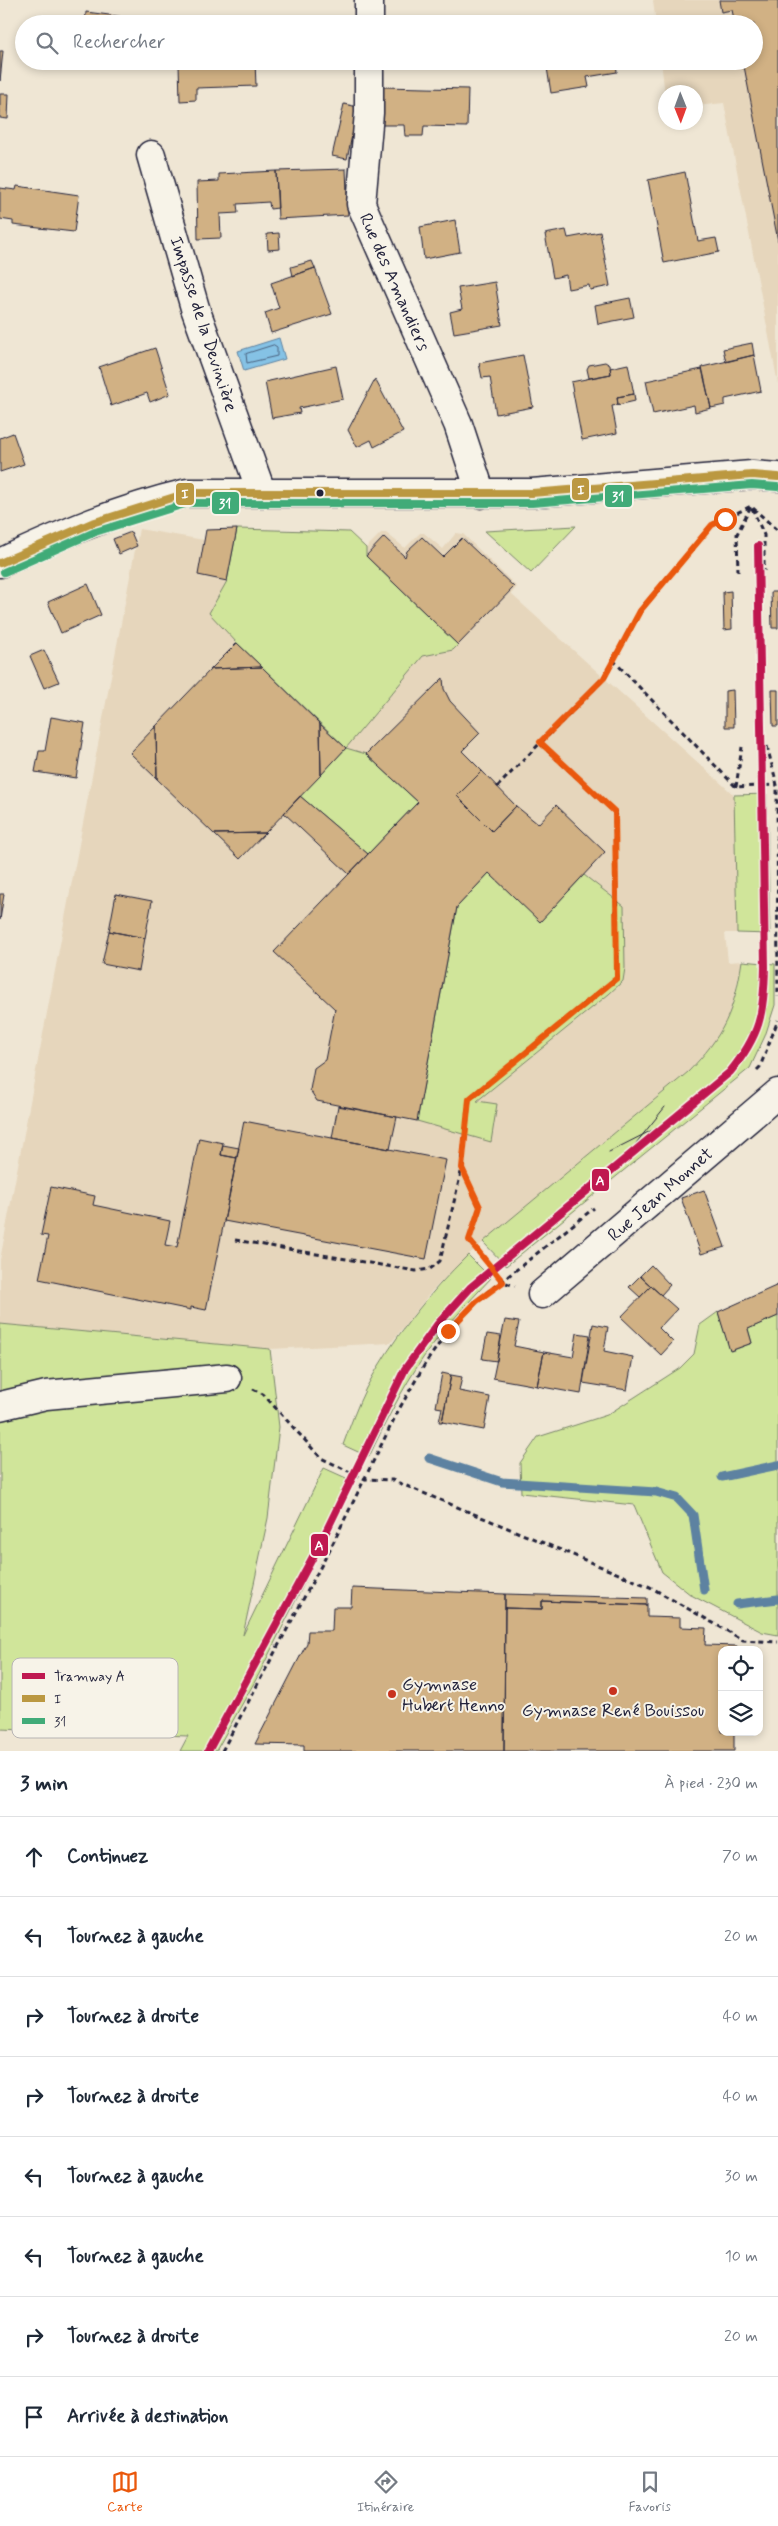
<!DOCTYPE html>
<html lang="fr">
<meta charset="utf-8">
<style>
body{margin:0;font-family:Mynerve,sans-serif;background:#f6f6f7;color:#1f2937}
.controls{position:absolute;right:15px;bottom:15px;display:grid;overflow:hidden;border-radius:10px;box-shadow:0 2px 8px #0003}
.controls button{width:45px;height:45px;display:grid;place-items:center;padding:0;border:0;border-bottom:1px solid #e0e1e3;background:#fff;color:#1f2937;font:25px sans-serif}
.compass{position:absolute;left:658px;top:85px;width:45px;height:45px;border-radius:50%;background:#fff;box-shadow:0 2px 8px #0003;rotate:179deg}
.stop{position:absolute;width:15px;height:15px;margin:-11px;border:4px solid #ea580c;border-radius:50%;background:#fff}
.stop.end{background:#ea580c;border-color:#fff;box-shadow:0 1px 5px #0008}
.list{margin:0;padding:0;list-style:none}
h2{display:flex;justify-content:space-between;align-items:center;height:65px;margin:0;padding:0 20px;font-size:21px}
h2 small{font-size:16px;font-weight:400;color:#747a83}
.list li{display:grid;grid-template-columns:32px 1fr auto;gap:15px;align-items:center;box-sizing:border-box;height:80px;padding:0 20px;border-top:1px solid #e0e1e3}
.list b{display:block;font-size:19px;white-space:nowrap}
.list em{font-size:16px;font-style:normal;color:#747a83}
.icon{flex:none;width:28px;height:28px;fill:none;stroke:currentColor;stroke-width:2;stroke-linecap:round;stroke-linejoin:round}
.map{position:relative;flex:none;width:778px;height:1751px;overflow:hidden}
.search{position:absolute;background:#fff;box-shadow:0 2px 8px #0003;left:15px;right:15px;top:15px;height:55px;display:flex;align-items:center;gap:12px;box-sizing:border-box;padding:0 18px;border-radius:28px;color:#747a83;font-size:19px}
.sheet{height:705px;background:#fff}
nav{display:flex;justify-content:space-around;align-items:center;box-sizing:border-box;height:70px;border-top:1px solid #e0e1e3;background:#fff;font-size:14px;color:#747a83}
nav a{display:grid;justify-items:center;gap:2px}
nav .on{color:#ea580c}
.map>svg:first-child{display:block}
</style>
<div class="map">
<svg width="778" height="1751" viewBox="0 0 778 1751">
<rect width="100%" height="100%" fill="#efe6d4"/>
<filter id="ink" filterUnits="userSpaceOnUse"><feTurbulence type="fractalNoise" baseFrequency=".02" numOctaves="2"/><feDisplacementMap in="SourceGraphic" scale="10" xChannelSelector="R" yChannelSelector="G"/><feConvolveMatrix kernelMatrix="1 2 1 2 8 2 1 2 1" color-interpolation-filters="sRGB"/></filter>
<g filter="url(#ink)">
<!-- built -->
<path fill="#e6d6bc" d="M 653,0 L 778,0 L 778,384 L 724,103 L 696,106 L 696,92 L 666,92 L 665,95 L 661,61 L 754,61 L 754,24 L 656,24 Z
M 139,529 L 204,540 L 206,530 L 349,532 L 366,548 L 381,533 L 386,533 L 405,548 L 420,533 L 424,533 L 443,549 L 456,533 L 463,534 L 517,587 L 511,594 L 734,795 L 737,933 L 725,933 L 728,962 L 742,961 L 731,1012 L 717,1039 L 688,1072 L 468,1255 L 431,1292 L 391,1343 L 270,1349 L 0,1324 L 0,1260 Z"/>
<!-- green -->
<path fill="#d0e59a" stroke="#79846a" d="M 576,526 L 531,573 L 485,531 Z
M 237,529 L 349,532 L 366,548 L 366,556 L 458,645 L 453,650 L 423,656 L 346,748 L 366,754 L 418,802 L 368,854 L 300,796 L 346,748 L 237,643 L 209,613 L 227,581 Z
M 767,794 L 770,934 L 737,933 L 734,795 Z
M 489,873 L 540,921 L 584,875 L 624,906 L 625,968 L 623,981 L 609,994 L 477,1101 L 497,1104 L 491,1142 L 417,1121 L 457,907 Z
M 742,961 L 775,964 L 775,1005 L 765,1036 L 750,1068 L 506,1266 L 483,1242 L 688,1072 C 724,1035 734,1012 742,961 Z
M 468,1255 L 491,1278 C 467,1304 443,1329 423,1358 C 402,1389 385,1423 369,1457 L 343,1445 C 350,1426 357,1406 366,1388 C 393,1338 428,1294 468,1255 Z
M 718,1312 L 731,1351 L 752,1343 L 748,1329 L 778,1316 L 778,1635 L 762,1632 L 691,1595 L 662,1572 L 634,1505 L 521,1493 L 520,1463 L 538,1437 L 607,1415 L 680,1368 L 694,1354 L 700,1325 Z
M 0,1324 L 270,1349 L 279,1427 L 268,1518 L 243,1635 L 324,1468 L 355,1482 L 259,1674 L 216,1751 L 180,1751 L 188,1736 L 0,1729 Z"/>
<!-- water -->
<path fill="#85c2e5" stroke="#5d82a1" d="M 279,338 L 285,359 L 244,371 L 238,351 Z"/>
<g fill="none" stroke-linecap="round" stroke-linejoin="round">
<!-- shore -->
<path stroke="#4a627f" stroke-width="1" d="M 274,345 L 277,347 L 277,356 L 247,363 L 246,354 Z"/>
<!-- stream -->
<path stroke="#5d82a1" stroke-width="9" d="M 429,1458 L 502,1482 L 656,1492 L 677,1498 L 693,1515 L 704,1590
M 722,1477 L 778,1465
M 737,1604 L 778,1599"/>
</g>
<!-- building -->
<path fill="#d1b184" stroke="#22223b" d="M 719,0 L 778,0 L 778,241 L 743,61 L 754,61 L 754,24 L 735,24 L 732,10 L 721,12 Z
M 86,12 L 140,19 L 139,24 L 85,24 Z
M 0,51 L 3,51 L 0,81 Z
M 194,61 L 255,61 L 256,86 L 196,88 L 196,100 L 180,101 L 179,64 Z
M 546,61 L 616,61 L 617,72 L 587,77 L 589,87 L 551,93 Z
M 383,87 L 468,89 L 467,127 L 424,126 L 423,136 L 405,136 L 404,125 L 381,125 Z
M 0,94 L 9,94 L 8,119 L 0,118 Z
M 344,104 L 358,107 L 347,159 L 332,156 Z
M 346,169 L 348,215 L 278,219 L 276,171 Z
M 276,171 L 278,208 L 270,209 L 269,202 L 237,204 L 238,213 L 220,214 L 221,238 L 198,239 L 197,182 L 219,181 L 219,174 Z
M 685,172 L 698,241 L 716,238 L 719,252 L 664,263 L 648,180 Z
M 17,186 L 79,195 L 74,232 L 13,225 L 13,221 L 0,219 L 0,188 L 16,190 Z
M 455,220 L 460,252 L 424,259 L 420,227 Z
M 566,230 L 568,238 L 600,232 L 610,286 L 590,290 L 589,285 L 568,289 L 566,275 L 553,278 L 545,234 Z
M 279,233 L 280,249 L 268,250 L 267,234 Z
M 312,261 L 315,268 L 293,276 L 291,267 Z
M 315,268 L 332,314 L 271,333 L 265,313 L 279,308 L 271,283 Z
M 495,282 L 502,325 L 454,333 L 450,312 L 462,309 L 458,288 Z
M 630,298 L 634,317 L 598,324 L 595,305 Z
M 752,343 L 754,355 L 726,362 L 723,349 Z
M 155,348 L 170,394 L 150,402 L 147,393 L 111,406 L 99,367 Z
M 523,355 L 533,407 L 496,414 L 490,377 L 482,378 L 479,363 Z
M 754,355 L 761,391 L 725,399 L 725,405 L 711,408 L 702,367 Z
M 605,362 L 610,365 L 611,374 L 589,378 L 587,369 L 589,365 Z
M 628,364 L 634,394 L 617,397 L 618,405 L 612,406 L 617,433 L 582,440 L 571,382 L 611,374 L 610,368 Z
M 336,366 L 343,399 L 299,408 L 300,413 L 272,418 L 265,382 Z
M 702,369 L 711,408 L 695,412 L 694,405 L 653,414 L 646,381 Z
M 375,379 L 403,432 L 374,447 L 371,440 L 357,447 L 348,430 Z
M 634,394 L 635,401 L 618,405 L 617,397 Z
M 13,433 L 24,464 L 0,472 L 0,438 Z
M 237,529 L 227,581 L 198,575 L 206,530 Z
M 131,532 L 137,546 L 119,554 L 113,539 Z
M 384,537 L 405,557 L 407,551 L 422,537 L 443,557 L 462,538 L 514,587 L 458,645 L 366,556 Z
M 88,584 L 101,615 L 61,633 L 48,602 Z
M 731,591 L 732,629 L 724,630 L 723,592 Z
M 771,592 L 778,592 L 778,628 L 772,628 Z
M 237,643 L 262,667 L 211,669 Z
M 44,650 L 59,682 L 44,688 L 30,656 Z
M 262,667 L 320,724 L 321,775 L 265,833 L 214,834 L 157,779 L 156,726 L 211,669 Z
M 443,678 L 444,689 L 450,701 L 480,733 L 462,751 L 482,771 L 457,796 L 492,831 L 516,806 L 538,824 L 556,805 L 605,852 L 540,922 L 489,873 L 457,907 L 417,1121 L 317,1101 L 310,1090 L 314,1068 L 325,1060 L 335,1009 L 274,952 L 418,802 L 366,754 Z
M 733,690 L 734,727 L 725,727 L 725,691 Z
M 772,690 L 778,690 L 778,726 L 773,726 Z
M 51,717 L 85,723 L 76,778 L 35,772 L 39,751 L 45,751 Z
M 320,724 L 346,748 L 321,775 Z
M 156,726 L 157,779 L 130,753 Z
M 482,771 L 516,806 L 492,831 L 457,796 Z
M 300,796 L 368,854 L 349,874 L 284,813 Z
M 265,833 L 240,859 L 214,834 Z
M 0,894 L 4,894 L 0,920 Z
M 116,894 L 152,901 L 145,938 L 109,931 Z
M 109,931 L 145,938 L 139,971 L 102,964 Z
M 338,1106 L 397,1117 L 390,1149 L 332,1138 Z
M 244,1121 L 446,1160 L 426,1259 L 224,1221 Z
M 199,1138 L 223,1143 L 221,1155 L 237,1158 L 206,1310 L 191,1307 L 191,1310 L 39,1279 L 48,1236 L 41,1235 L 51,1187 L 95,1196 L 93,1205 L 170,1221 L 165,1245 L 177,1247 Z
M 223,1145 L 239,1148 L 237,1158 L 221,1155 Z
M 704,1190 L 725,1247 L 701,1254 L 681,1198 Z
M 651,1265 L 670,1285 L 661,1295 L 640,1276 Z
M 640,1276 L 651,1286 L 640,1297 L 629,1287 Z
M 778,1285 L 778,1316 L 748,1329 L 752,1343 L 730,1351 L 718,1312 Z
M 651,1286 L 677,1309 L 659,1328 L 673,1342 L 661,1355 L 621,1317 Z
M 505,1320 L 519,1322 L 514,1346 L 544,1352 L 537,1386 L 493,1378 Z
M 593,1324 L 608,1327 L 604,1351 L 633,1357 L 627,1390 L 583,1383 Z
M 577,1333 L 590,1335 L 581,1394 L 537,1386 L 544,1352 L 573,1357 Z
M 487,1334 L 501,1336 L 497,1361 L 482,1359 Z
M 442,1373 L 451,1375 L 442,1422 L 439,1422 L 442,1408 L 436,1407 Z
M 451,1375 L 462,1377 L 459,1391 L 490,1397 L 484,1430 L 442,1422 Z
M 352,1588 L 505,1594 L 504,1751 L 304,1751 L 304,1745 L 255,1744 L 307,1643 L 308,1631 L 332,1631 L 333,1607 L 351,1607 Z
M 505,1594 L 647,1598 L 647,1605 L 542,1601 L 542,1609 L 505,1608 Z
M 542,1601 L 647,1605 L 647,1617 L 680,1618 L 680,1627 L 706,1628 L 705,1645 L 737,1646 L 737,1650 L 722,1650 L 722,1732 L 734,1732 L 734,1751 L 504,1751 L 505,1608 L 542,1609 Z"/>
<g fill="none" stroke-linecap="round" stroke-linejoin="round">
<defs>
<path id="minor" d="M 369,0 L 369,24
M 369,61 L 369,113 L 361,204 L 458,424 L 481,494
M 151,155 L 195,308 L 261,491
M 0,563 C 62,534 120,509 187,493 L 532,493 L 752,475 L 778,477
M 542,1294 L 778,1093
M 0,1406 L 46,1395 L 227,1378"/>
</defs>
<!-- minor casing -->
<use href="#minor" stroke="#22223b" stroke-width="31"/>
<!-- path -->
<path stroke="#22223b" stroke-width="3" stroke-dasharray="5 4" stroke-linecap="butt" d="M 753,508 L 778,531
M 738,572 L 737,534 L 751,506 L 764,535 L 764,571
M 613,660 L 736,787 L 777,785
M 767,746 L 777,785 L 778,997
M 497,787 L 604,678 L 640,611 L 712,525 L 751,506
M 736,787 L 742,747
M 757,1070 L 760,1067 L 778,1020
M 462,1168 L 480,1207 L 469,1240 L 503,1282 L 515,1286
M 235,1240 L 416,1271 L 430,1269 L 440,1261 L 462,1168 L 469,1099 L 617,978 L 615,812 L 540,743
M 253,1389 L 263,1394 L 321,1458 L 365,1479 L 392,1480 L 650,1587 L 743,1640 L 778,1642
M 222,1751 L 330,1549 L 398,1411 L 425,1364 L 448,1331 L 477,1301 L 594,1208"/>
<!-- minor -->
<use href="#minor" stroke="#f7f3e8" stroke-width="28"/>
<!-- tram -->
<path stroke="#22223b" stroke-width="1" d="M 609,1152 L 674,1119
M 620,1163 L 665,1107"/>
<defs>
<path id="bus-1" d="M 0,563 L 92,523 L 187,493 L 532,493 L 752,475 L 778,477"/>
<path id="bus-2" d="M 4,572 L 95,532 L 188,503 L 532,503 L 752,485 L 777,487"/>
</defs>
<!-- bus-1 casing -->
<use href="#bus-1" stroke="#f7f3e8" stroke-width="11"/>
<!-- bus-2 casing -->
<use href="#bus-2" stroke="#f7f3e8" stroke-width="11"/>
<!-- bus-1 -->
<use href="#bus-1" stroke="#bb9841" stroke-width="8"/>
<!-- bus-2 -->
<use href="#bus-2" stroke="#41ab78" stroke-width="8"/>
<defs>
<path id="tram-1" d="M 208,1751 L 321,1542 L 405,1369 L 437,1325 L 471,1287 L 730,1072 C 760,1035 764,1014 765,967 L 758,546"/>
</defs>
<!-- tram-1 casing -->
<use href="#tram-1" stroke="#f7f3e8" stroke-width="11"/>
<!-- tram-1 -->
<use href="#tram-1" stroke="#bf1950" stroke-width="8"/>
</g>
</g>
<g fill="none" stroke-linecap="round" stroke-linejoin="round" filter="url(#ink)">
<!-- route -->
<path stroke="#ea580c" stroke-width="6" d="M 448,1331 L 477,1301 L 503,1282 L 469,1240 L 480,1207 L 462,1168 L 469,1099 L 617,978 L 615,812 L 540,742 L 604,678 L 640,611 L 712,525 L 725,519"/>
</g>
<!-- markers -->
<circle fill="#22223b" stroke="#f7f3e8" stroke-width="2" cx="320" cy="493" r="4.5"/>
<g fill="#c8321e" stroke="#f7f3e8" stroke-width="2">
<circle cx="613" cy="1691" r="5"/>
<circle cx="392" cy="1694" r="5"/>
</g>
<g text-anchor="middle" stroke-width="4" stroke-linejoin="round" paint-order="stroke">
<!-- street labels -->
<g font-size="18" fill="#22223b" stroke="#f7f3e8">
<text transform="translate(395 282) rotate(66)" y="6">Rue des Amandiers</text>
<text transform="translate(204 324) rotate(72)" y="6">Impasse de la Devinière</text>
<text transform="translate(660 1194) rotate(-41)" y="6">Rue Jean Monnet</text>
</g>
<!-- poi labels -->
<g font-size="18" fill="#22223b" stroke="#f7f3e8" text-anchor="start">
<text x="402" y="1690">Gymnase<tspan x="402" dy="21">Hubert Henno</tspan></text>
<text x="613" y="1716" text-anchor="middle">Gymnase René Bouissou</text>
</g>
</g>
<!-- legend -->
<rect x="12" y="1658" width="166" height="80" rx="8" fill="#f7f3e8" stroke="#b7b4b4" stroke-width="1"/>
<rect x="22" y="1673" width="23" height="6" fill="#bf1950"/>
<rect x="22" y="1695" width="23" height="7" fill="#bb9841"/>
<rect x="22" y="1718" width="23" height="6" fill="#41ab78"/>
<g font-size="14" fill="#22223b">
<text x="54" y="1681">Tramway A</text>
<text x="54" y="1703">I</text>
<text x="54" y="1726">31</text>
</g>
<g stroke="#f7f3e8" stroke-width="2">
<rect x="571" y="477" width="19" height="24" rx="5" fill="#bb9841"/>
<rect x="175" y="482" width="20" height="24" rx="5" fill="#bb9841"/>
<rect x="604" y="484" width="29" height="24" rx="5" fill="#41ab78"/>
<rect x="211" y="491" width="29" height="24" rx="5" fill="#41ab78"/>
<rect x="591" y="1168" width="19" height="24" rx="5" fill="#bf1950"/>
<rect x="310" y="1533" width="19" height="24" rx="5" fill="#bf1950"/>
</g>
<g font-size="14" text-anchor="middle" font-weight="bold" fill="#fff">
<text x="581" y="494">I</text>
<text x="185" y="498">I</text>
<text x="618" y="501">31</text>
<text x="225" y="508">31</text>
<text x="600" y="1185">A</text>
<text x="319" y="1550">A</text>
</g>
</svg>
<div class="controls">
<button><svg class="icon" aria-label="locate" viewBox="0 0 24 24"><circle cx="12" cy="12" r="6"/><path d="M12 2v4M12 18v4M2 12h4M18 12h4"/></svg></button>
<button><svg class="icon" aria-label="layers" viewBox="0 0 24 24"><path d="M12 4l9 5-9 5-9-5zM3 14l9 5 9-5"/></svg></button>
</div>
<svg class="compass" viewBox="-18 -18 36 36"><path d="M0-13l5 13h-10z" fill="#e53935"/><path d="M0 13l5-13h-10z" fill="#747a83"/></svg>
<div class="stop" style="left:725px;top:519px"></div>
<div class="stop end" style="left:448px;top:1331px"></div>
<div class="search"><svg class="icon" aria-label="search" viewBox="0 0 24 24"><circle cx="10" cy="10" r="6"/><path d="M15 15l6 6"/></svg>Rechercher</div>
</div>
<section class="sheet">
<h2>3 min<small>À pied · 230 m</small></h2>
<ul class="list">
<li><svg class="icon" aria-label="ahead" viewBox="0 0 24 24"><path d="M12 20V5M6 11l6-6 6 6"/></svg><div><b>Continuez</b></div><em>70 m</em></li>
<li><svg class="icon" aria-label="left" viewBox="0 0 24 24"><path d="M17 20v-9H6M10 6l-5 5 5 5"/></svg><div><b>Tournez à gauche</b></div><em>20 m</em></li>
<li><svg class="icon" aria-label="right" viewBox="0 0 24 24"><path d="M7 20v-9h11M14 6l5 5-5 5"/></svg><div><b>Tournez à droite</b></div><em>40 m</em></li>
<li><svg class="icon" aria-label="right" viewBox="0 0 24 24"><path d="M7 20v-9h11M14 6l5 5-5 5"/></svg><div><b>Tournez à droite</b></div><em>40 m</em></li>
<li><svg class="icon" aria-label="left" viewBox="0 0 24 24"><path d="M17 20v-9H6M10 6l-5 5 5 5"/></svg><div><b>Tournez à gauche</b></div><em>30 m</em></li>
<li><svg class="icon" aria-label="left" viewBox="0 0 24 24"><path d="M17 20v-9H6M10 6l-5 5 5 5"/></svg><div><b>Tournez à gauche</b></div><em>10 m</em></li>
<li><svg class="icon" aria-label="right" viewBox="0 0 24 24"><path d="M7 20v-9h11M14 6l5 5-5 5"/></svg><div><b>Tournez à droite</b></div><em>20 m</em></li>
<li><svg class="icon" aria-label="arrive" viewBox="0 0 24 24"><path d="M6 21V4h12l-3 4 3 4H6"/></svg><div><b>Arrivée à destination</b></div></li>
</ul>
</section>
<nav>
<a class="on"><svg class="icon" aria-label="map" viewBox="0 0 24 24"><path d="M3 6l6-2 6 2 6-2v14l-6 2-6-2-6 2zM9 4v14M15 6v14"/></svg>Carte</a>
<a><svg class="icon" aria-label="directions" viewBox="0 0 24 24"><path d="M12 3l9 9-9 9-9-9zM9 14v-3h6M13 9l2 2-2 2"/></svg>Itinéraire</a>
<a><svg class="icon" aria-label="saved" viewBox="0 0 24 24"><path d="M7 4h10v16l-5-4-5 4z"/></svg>Favoris</a>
</nav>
